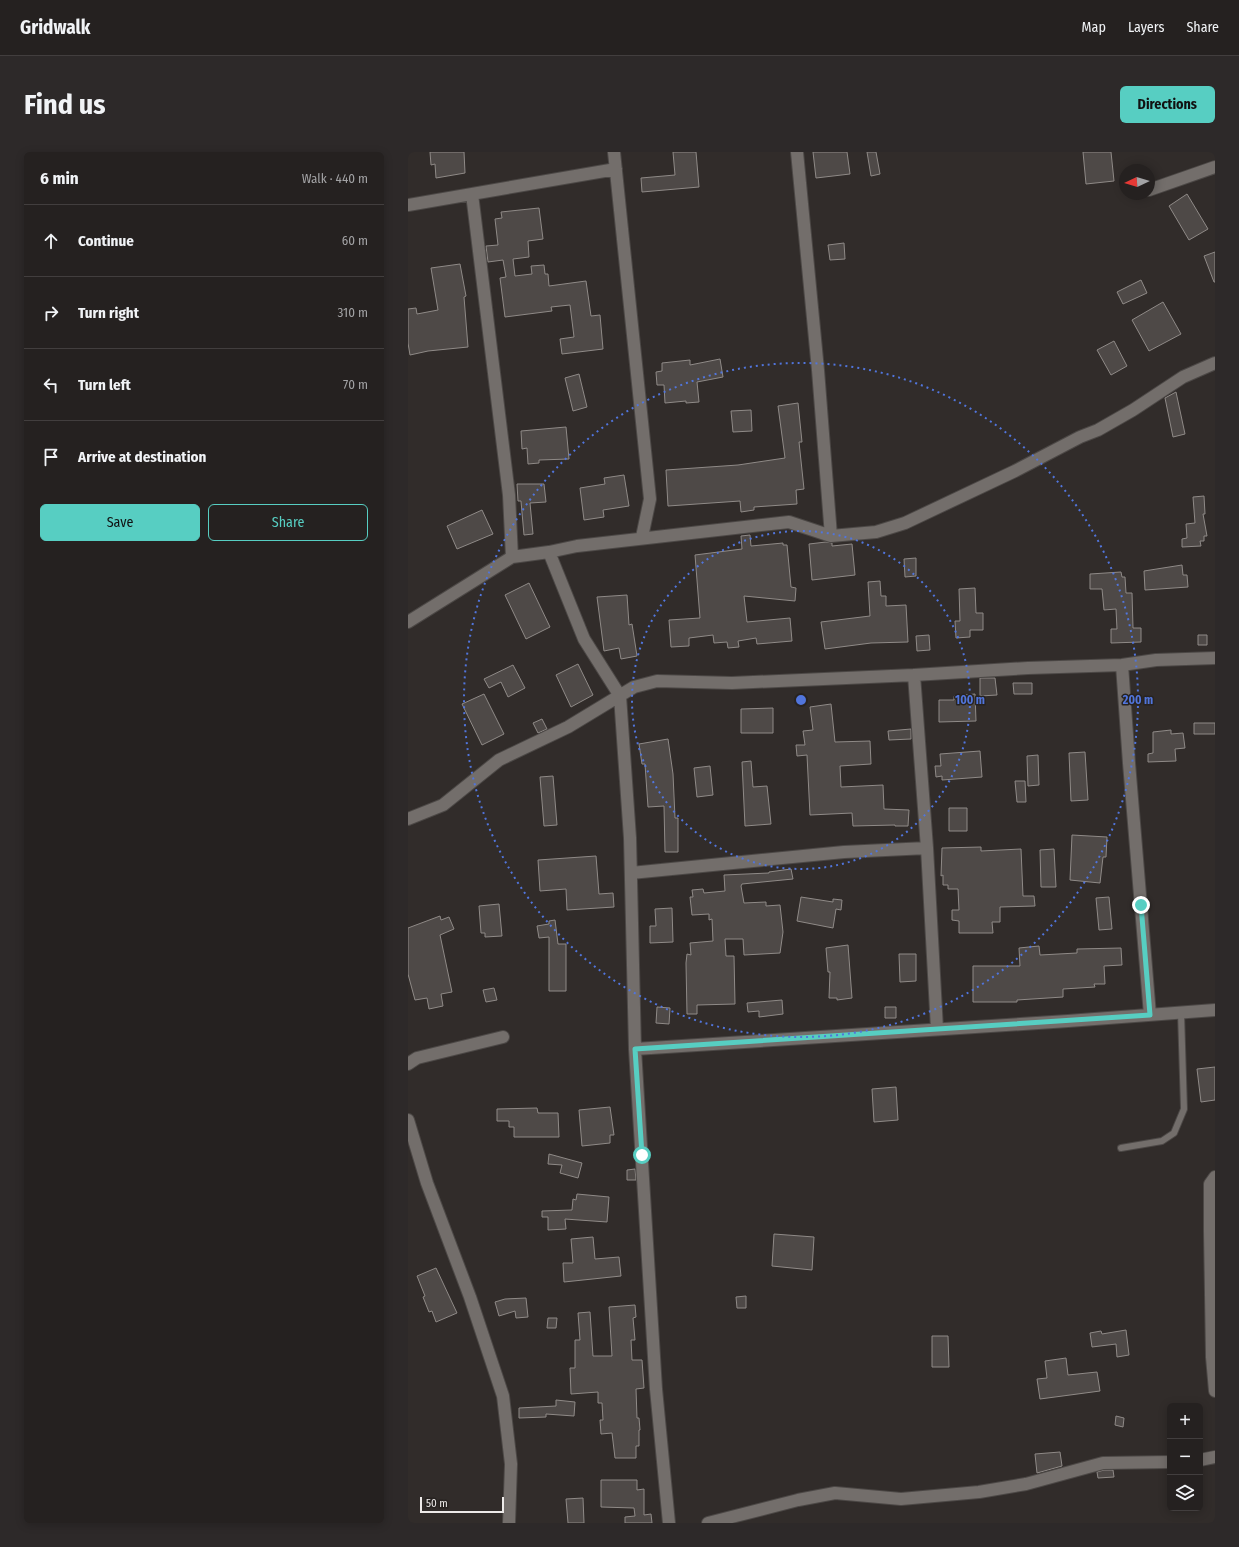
<!DOCTYPE html>
<meta charset="utf-8">
<style>
body{margin:0;font-family:"Fira Sans Condensed",sans-serif;background:#2d2929;color:#f1f3f6}
.controls{position:absolute;right:12px;bottom:12px;display:grid;overflow:hidden;border-radius:6px;box-shadow:0 2px 10px #0003}
.controls button{width:36px;height:36px;display:grid;place-items:center;padding:0;border:0;border-bottom:1px solid #423e3e;background:#252120;color:#f1f3f6;font:20px sans-serif}
.compass{position:absolute;left:711px;top:12px;width:36px;height:36px;border-radius:50%;background:#252120;box-shadow:0 2px 10px #0003;rotate:266deg}
.scale{position:absolute;left:12px;bottom:10px;width:84px;box-sizing:border-box;padding-left:4px;border:2px solid #edeae9;border-top:0;font-size:11px;line-height:14px;white-space:nowrap;color:#edeae9;-webkit-text-stroke:3px #272321;paint-order:stroke}
.stop{position:absolute;width:12px;height:12px;margin:-9px;border:3px solid #57cec2;border-radius:50%;background:#fff}
.stop.end{background:#57cec2;border-color:#fff;box-shadow:0 1px 4px #0008}
.list{margin:0;padding:0;list-style:none}
h2{display:flex;justify-content:space-between;align-items:center;height:52px;margin:0;padding:0 16px;font-size:17px}
h2 small{font-size:13px;font-weight:400;color:#a3a3a5}
.list li{display:grid;grid-template-columns:26px 1fr auto;gap:12px;align-items:center;box-sizing:border-box;height:72px;padding:0 16px;border-top:1px solid #423e3e}
.list b{display:block;font-size:15px;white-space:nowrap}
.list em{font-size:13px;font-style:normal;color:#a3a3a5}
.actions{display:flex;gap:8px;padding:12px 16px}
.actions a{flex:1;padding:9px 0;border:1px solid #57cec2;border-radius:6px;text-align:center;font-size:14px;color:#57cec2}
.actions .main{background:#57cec2;color:#111}
.icon{flex:none;width:22px;height:22px;fill:none;stroke:currentColor;stroke-width:2;stroke-linecap:round;stroke-linejoin:round}
.map{position:relative;flex:none;width:807px;height:1371px;overflow:hidden;border-radius:6px}
header{display:flex;align-items:center;gap:24px;box-sizing:border-box;height:56px;padding:0 20px;background:#252120;border-bottom:1px solid #423e3e}
header strong{font-size:19px}
nav{display:flex;gap:22px;margin-inline-start:auto;font-size:14px}
.intro{display:flex;align-items:center;justify-content:space-between;box-sizing:border-box;height:96px;padding:0 24px}
h1{margin:0;font-size:28px}
.button{padding:10px 18px;border-radius:6px;background:#57cec2;color:#111;font-size:14px;font-weight:700}
main{display:flex;gap:24px;padding:0 24px}
aside{flex:1;background:#252120;border-radius:6px;box-shadow:0 2px 10px #0003}
.map>svg:first-child{display:block}
</style>
<header>
<strong>Gridwalk</strong>
<nav><a>Map</a><a>Layers</a><a>Share</a></nav>
</header>
<div class="intro"><h1>Find us</h1><a class="button">Directions</a></div>
<main>
<aside>
<h2>6 min<small>Walk · 440 m</small></h2>
<ul class="list">
<li><svg class="icon" aria-label="ahead" viewBox="0 0 24 24"><path d="M12 20V5M6 11l6-6 6 6"/></svg><div><b>Continue</b></div><em>60 m</em></li>
<li><svg class="icon" aria-label="right" viewBox="0 0 24 24"><path d="M7 20v-9h11M14 6l5 5-5 5"/></svg><div><b>Turn right</b></div><em>310 m</em></li>
<li><svg class="icon" aria-label="left" viewBox="0 0 24 24"><path d="M17 20v-9H6M10 6l-5 5 5 5"/></svg><div><b>Turn left</b></div><em>70 m</em></li>
<li><svg class="icon" aria-label="arrive" viewBox="0 0 24 24"><path d="M6 21V4h12l-3 4 3 4H6"/></svg><div><b>Arrive at destination</b></div></li>
</ul>
<div class="actions"><a class="main">Save</a><a>Share</a></div>
</aside>
<div class="map">
<svg width="807" height="1371" viewBox="0 0 807 1371">
<rect width="100%" height="100%" fill="#312c2a"/>
<!-- building -->
<path fill="#4e4947" stroke="#8f8a87" d="M 22,0 L 56,0 L 57,21 L 28,26 L 27,12 L 23,13 Z
M 265,0 L 288,0 L 291,35 L 234,40 L 233,26 L 267,23 Z
M 405,0 L 439,0 L 442,22 L 408,26 Z
M 459,0 L 468,0 L 472,22 L 463,24 Z
M 675,0 L 703,0 L 706,29 L 678,32 Z
M 779,42 L 800,77 L 781,88 L 761,54 Z
M 131,56 L 135,87 L 120,89 L 121,105 L 105,107 L 107,124 L 124,122 L 123,114 L 136,113 L 137,122 L 140,122 L 141,134 L 178,129 L 183,164 L 192,163 L 195,197 L 154,202 L 152,187 L 166,185 L 162,153 L 143,155 L 144,159 L 97,165 L 92,126 L 98,125 L 95,108 L 80,110 L 78,94 L 90,93 L 87,67 L 94,66 L 93,60 Z
M 436,91 L 437,107 L 422,108 L 420,93 Z
M 807,100 L 807,130 L 806,130 L 796,104 Z
M 52,112 L 58,144 L 56,145 L 60,195 L 20,199 L 2,203 L 0,191 L 0,157 L 8,156 L 9,162 L 30,158 L 23,116 Z
M 733,128 L 739,141 L 715,152 L 709,140 Z
M 755,150 L 773,182 L 741,199 L 724,168 Z
M 706,189 L 719,214 L 703,223 L 689,198 Z
M 312,207 L 315,225 L 289,230 L 291,250 L 278,251 L 278,249 L 257,251 L 256,233 L 249,233 L 248,220 L 254,219 L 254,211 L 282,208 L 282,213 Z
M 171,222 L 179,255 L 165,259 L 157,226 Z
M 768,240 L 777,282 L 765,285 L 757,246 Z
M 390,251 L 394,290 L 391,290 L 396,337 L 388,338 L 389,352 L 346,355 L 346,358 L 333,360 L 332,349 L 260,354 L 258,318 L 330,313 L 377,306 L 370,254 Z
M 343,258 L 344,279 L 325,280 L 323,259 Z
M 158,275 L 161,307 L 131,308 L 131,311 L 120,312 L 119,296 L 114,297 L 113,279 Z
M 216,323 L 221,354 L 195,358 L 196,365 L 176,368 L 172,336 L 197,332 L 196,326 Z
M 109,332 L 136,332 L 138,350 L 122,351 L 125,382 L 116,383 L 113,349 L 110,349 Z
M 796,344 L 797,362 L 795,362 L 799,384 L 796,384 L 796,389 L 792,389 L 793,394 L 774,395 L 774,387 L 779,386 L 778,372 L 787,371 L 785,345 Z
M 74,358 L 85,382 L 49,397 L 39,374 Z
M 342,383 L 343,394 L 375,391 L 375,393 L 379,393 L 383,435 L 388,436 L 387,449 L 336,444 L 339,470 L 382,466 L 384,489 L 349,492 L 348,486 L 330,489 L 331,495 L 320,496 L 319,490 L 306,491 L 305,483 L 281,486 L 281,494 L 263,495 L 261,468 L 292,466 L 287,403 L 334,397 L 333,384 Z
M 418,390 L 424,391 L 424,394 L 444,392 L 447,423 L 404,428 L 401,392 Z
M 508,406 L 508,424 L 497,425 L 496,407 Z
M 774,413 L 775,423 L 779,423 L 780,435 L 737,438 L 736,419 Z
M 713,420 L 714,425 L 717,425 L 718,441 L 724,441 L 725,476 L 733,476 L 733,490 L 703,491 L 703,477 L 709,477 L 708,457 L 696,458 L 694,437 L 682,437 L 682,422 Z
M 472,429 L 473,444 L 478,444 L 478,454 L 498,453 L 500,490 L 463,491 L 417,497 L 413,470 L 462,464 L 460,430 Z
M 121,431 L 142,475 L 118,487 L 97,443 Z
M 567,436 L 568,461 L 575,461 L 575,478 L 562,478 L 562,485 L 548,486 L 547,469 L 552,469 L 551,437 Z
M 219,443 L 221,473 L 224,472 L 229,504 L 213,507 L 211,496 L 196,499 L 189,445 Z
M 521,483 L 522,498 L 509,499 L 508,484 Z
M 790,483 L 799,483 L 799,493 L 790,493 Z
M 170,512 L 185,543 L 163,555 L 148,523 Z
M 105,513 L 117,536 L 100,545 L 93,530 L 81,536 L 76,527 Z
M 572,526 L 587,526 L 589,543 L 572,544 Z
M 605,531 L 624,531 L 624,542 L 606,542 Z
M 76,542 L 96,582 L 74,593 L 54,552 Z
M 567,542 L 568,569 L 531,570 L 531,548 L 546,548 L 546,544 Z
M 423,552 L 427,590 L 462,589 L 463,612 L 432,614 L 433,635 L 475,633 L 476,657 L 501,658 L 500,674 L 487,674 L 487,673 L 445,674 L 444,661 L 402,663 L 399,603 L 389,604 L 388,593 L 397,593 L 395,579 L 405,578 L 402,555 Z
M 365,556 L 365,581 L 333,581 L 333,557 Z
M 134,567 L 139,577 L 130,581 L 125,571 Z
M 786,571 L 807,571 L 807,582 L 786,582 Z
M 503,577 L 503,587 L 481,588 L 480,579 Z
M 763,578 L 763,582 L 775,581 L 777,596 L 767,597 L 768,609 L 740,610 L 740,602 L 745,601 L 745,580 Z
M 260,587 L 265,622 L 267,666 L 270,666 L 270,700 L 257,700 L 256,654 L 240,655 L 237,612 L 234,612 L 231,592 Z
M 572,599 L 574,625 L 534,628 L 534,624 L 528,625 L 527,614 L 533,614 L 532,602 Z
M 677,600 L 680,648 L 663,649 L 661,601 Z
M 630,603 L 631,633 L 620,634 L 619,604 Z
M 343,609 L 345,635 L 359,634 L 363,672 L 337,674 L 334,610 Z
M 302,614 L 305,643 L 289,645 L 286,616 Z
M 145,624 L 149,673 L 136,674 L 132,625 Z
M 607,629 L 617,629 L 618,650 L 609,650 Z
M 541,656 L 559,656 L 559,679 L 541,679 Z
M 664,683 L 699,685 L 698,705 L 695,705 L 692,731 L 662,728 Z
M 573,695 L 573,699 L 613,697 L 615,744 L 626,744 L 627,754 L 592,755 L 592,770 L 584,770 L 585,781 L 551,781 L 551,769 L 544,768 L 544,758 L 551,758 L 550,737 L 540,737 L 540,733 L 535,733 L 535,723 L 533,724 L 534,696 Z
M 646,697 L 648,735 L 633,735 L 632,698 Z
M 188,704 L 191,742 L 205,741 L 206,755 L 159,758 L 158,737 L 132,739 L 130,708 Z
M 383,717 L 385,727 L 334,732 L 333,734 L 336,751 L 358,750 L 358,754 L 372,753 L 375,780 L 372,801 L 336,803 L 335,787 L 317,787 L 318,804 L 326,804 L 327,852 L 289,853 L 289,862 L 279,862 L 278,811 L 279,802 L 283,803 L 282,791 L 305,789 L 304,767 L 301,768 L 301,762 L 284,763 L 282,745 L 285,745 L 284,738 L 295,737 L 296,741 L 317,739 L 316,723 L 361,721 L 361,720 Z
M 393,745 L 425,750 L 425,747 L 434,748 L 433,758 L 428,757 L 425,776 L 389,769 Z
M 701,745 L 704,777 L 691,778 L 688,746 Z
M 91,752 L 94,784 L 77,785 L 77,781 L 73,781 L 71,754 Z
M 264,756 L 265,790 L 242,791 L 242,774 L 248,774 L 247,757 Z
M 32,764 L 33,768 L 41,765 L 46,777 L 32,783 L 44,840 L 33,842 L 35,854 L 21,857 L 19,846 L 7,848 L 0,822 L 0,776 Z
M 147,768 L 150,792 L 158,792 L 158,839 L 141,839 L 141,785 L 131,786 L 129,774 L 141,772 L 141,769 Z
M 440,793 L 444,846 L 429,848 L 429,846 L 421,846 L 422,820 L 420,820 L 418,796 Z
M 631,794 L 632,803 L 669,801 L 669,797 L 713,796 L 714,813 L 696,814 L 697,832 L 686,832 L 687,835 L 655,837 L 655,845 L 609,848 L 609,850 L 565,850 L 565,814 L 612,814 L 611,796 Z
M 491,802 L 508,802 L 508,829 L 492,830 Z
M 86,836 L 89,848 L 78,850 L 75,838 Z
M 374,848 L 375,862 L 351,865 L 351,859 L 340,860 L 339,851 Z
M 249,855 L 262,856 L 261,872 L 248,871 Z
M 477,855 L 488,855 L 488,866 L 477,866 Z
M 807,915 L 807,948 L 793,950 L 789,917 Z
M 488,935 L 490,968 L 466,970 L 464,937 Z
M 202,955 L 206,983 L 202,983 L 202,991 L 174,994 L 171,958 Z
M 129,956 L 130,961 L 150,961 L 151,985 L 106,985 L 106,975 L 101,975 L 101,969 L 89,969 L 89,957 Z
M 141,1002 L 174,1011 L 170,1026 L 152,1021 L 154,1013 L 140,1012 Z
M 227,1017 L 228,1028 L 219,1028 L 219,1018 Z
M 169,1042 L 201,1045 L 199,1070 L 157,1067 L 158,1077 L 140,1078 L 140,1065 L 134,1065 L 134,1059 L 164,1058 L 165,1047 L 168,1048 Z
M 366,1082 L 406,1085 L 404,1118 L 364,1114 Z
M 185,1085 L 187,1107 L 211,1105 L 213,1124 L 156,1130 L 155,1111 L 165,1111 L 163,1087 Z
M 28,1116 L 49,1161 L 28,1170 L 24,1159 L 21,1160 L 15,1145 L 17,1144 L 9,1124 Z
M 338,1144 L 338,1156 L 329,1156 L 328,1145 Z
M 118,1146 L 120,1165 L 108,1166 L 107,1159 L 91,1164 L 87,1150 L 97,1147 Z
M 227,1153 L 228,1165 L 225,1166 L 227,1188 L 223,1188 L 224,1208 L 234,1208 L 236,1236 L 228,1237 L 229,1266 L 231,1266 L 232,1278 L 231,1278 L 231,1294 L 228,1294 L 228,1306 L 207,1306 L 204,1281 L 193,1282 L 192,1268 L 195,1268 L 194,1251 L 190,1251 L 190,1240 L 163,1242 L 162,1216 L 167,1216 L 167,1188 L 172,1188 L 170,1161 L 182,1160 L 185,1204 L 204,1204 L 201,1155 Z
M 140,1166 L 149,1166 L 148,1176 L 139,1176 Z
M 718,1178 L 721,1203 L 709,1205 L 708,1192 L 684,1195 L 682,1181 L 693,1179 L 694,1182 Z
M 524,1184 L 540,1184 L 541,1215 L 524,1215 Z
M 658,1206 L 660,1223 L 689,1220 L 692,1239 L 632,1247 L 629,1227 L 639,1226 L 637,1209 Z
M 148,1248 L 167,1250 L 166,1264 L 138,1262 L 138,1265 L 111,1266 L 111,1256 L 148,1254 Z
M 708,1264 L 716,1266 L 715,1275 L 707,1273 Z
M 652,1300 L 654,1314 L 629,1321 L 627,1302 Z
M 696,1318 L 705,1318 L 706,1325 L 690,1326 L 689,1320 Z
M 193,1328 L 229,1328 L 229,1338 L 236,1337 L 236,1363 L 243,1362 L 244,1371 L 217,1371 L 217,1365 L 227,1364 L 226,1356 L 193,1355 Z
M 175,1346 L 176,1371 L 160,1371 L 158,1347 Z"/>
<g fill="none" stroke-linecap="round" stroke-linejoin="round">
<defs>
<path id="service" d="M 713,996 L 754,989 L 766,981 L 776,957 L 773,861"/>
<path id="minor" d="M 206,0 L 242,347 L 234,385
M 389,0 L 410,218 L 423,384
M 741,38 L 807,15
M 64,42 L 101,343 L 104,405
M 0,53 L 208,17
M 141,400 L 176,487 L 212,544 L 222,686 L 227,897 L 248,1237 L 261,1371
M 0,470 L 104,405 L 141,400 L 169,394 L 381,370 L 423,384 L 468,380 L 497,371 L 607,319 L 672,285 L 690,278 L 725,258 L 775,225 L 807,211
M 714,513 L 721,611 L 742,863
M 506,523 L 519,696 L 529,877
M 0,667 L 35,653 L 91,608 L 160,575 L 226,535 L 249,529 L 324,531 L 506,523 L 620,516 L 714,513 L 748,508 L 807,506
M 223,721 L 436,700 L 519,696
M 227,897 L 660,869 L 807,858
M 0,912 L 9,906 L 95,885
M 0,968 L 19,1031 L 62,1145 L 95,1244 L 103,1312 L 101,1371
M 807,1025 L 802,1032 L 802,1080 L 804,1205 L 807,1239
M 792,1308 L 807,1305
M 300,1371 L 390,1348 L 427,1341 L 493,1347 L 571,1340 L 618,1332 L 695,1311 L 762,1310"/>
</defs>
<!-- service casing -->
<use href="#service" stroke="#4c4846" stroke-width="8"/>
<!-- minor casing -->
<use href="#minor" stroke="#4c4846" stroke-width="14"/>
<!-- service -->
<use href="#service" stroke="#736e6b" stroke-width="6"/>
<!-- minor -->
<use href="#minor" stroke="#736e6b" stroke-width="12"/>
</g>
<g fill="none" stroke-linecap="round" stroke-linejoin="round">
<!-- route -->
<path stroke="#57cec2" stroke-width="5" d="M 234,1003 L 227,897 L 742,863 L 733,753"/>
</g>
<!-- distance rings -->
<g fill="none" stroke="#5175dc" stroke-width="2" stroke-dasharray="2 4">
<circle cx="393" cy="548" r="169"/>
<circle cx="393" cy="548" r="337"/>
</g>
<circle cx="393" cy="548" r="6" fill="#5175dc" stroke="#272321" stroke-width="2"/>
<g font-size="12" text-anchor="middle" font-weight="bold" fill="#5175dc" stroke="#272321" stroke-width="3" stroke-linejoin="round" paint-order="stroke">
<text x="562" y="552">100 m</text>
<text x="730" y="552">200 m</text>
</g>
</svg>
<div class="controls">
<button>+</button>
<button>−</button>
<button><svg class="icon" aria-label="layers" viewBox="0 0 24 24"><path d="M12 4l9 5-9 5-9-5zM3 14l9 5 9-5"/></svg></button>
</div>
<svg class="compass" viewBox="-18 -18 36 36"><path d="M0-13l5 13h-10z" fill="#e53935"/><path d="M0 13l5-13h-10z" fill="#a3a3a5"/></svg>
<div class="scale">50 m</div>
<div class="stop" style="left:234px;top:1003px"></div>
<div class="stop end" style="left:733px;top:753px"></div>
</div>
</main>
